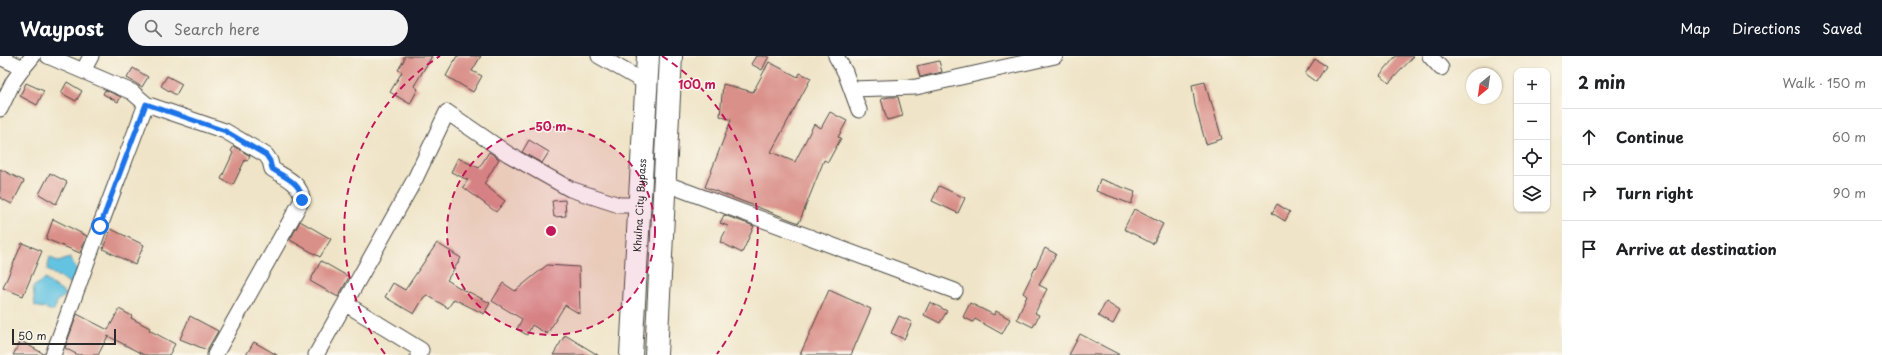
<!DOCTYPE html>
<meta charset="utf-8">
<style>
body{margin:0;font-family:"Playpen Sans",sans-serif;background:#f2f2f2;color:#202124}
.controls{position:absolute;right:12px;top:12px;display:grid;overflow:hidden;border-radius:8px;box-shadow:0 1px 3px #0004}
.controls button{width:36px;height:36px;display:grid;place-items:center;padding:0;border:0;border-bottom:1px solid #e0e0e0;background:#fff;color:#202124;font:20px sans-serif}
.compass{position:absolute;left:1466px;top:12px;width:36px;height:36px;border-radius:50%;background:#fff;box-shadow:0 1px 3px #0004;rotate:209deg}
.scale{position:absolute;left:12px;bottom:10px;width:104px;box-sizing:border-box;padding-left:4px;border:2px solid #2b2b2b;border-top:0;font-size:11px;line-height:14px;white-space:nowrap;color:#2b2b2b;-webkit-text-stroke:3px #fbf7ec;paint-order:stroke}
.stop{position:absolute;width:12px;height:12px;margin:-9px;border:3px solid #1a73e8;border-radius:50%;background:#fff}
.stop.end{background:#1a73e8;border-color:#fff;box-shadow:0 1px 4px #0008}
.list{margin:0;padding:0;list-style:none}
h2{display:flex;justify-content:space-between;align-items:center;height:52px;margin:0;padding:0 16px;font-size:17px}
h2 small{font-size:13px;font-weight:400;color:#757577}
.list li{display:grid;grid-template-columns:26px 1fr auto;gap:12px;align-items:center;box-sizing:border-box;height:56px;padding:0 16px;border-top:1px solid #e0e0e0}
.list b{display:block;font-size:15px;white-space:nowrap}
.list em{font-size:13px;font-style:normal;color:#757577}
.icon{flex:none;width:22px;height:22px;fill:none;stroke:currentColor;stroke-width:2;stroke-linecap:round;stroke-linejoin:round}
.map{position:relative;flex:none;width:1562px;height:299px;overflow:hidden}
header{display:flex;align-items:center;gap:24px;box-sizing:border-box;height:56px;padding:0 20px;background:#111827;color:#fff}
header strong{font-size:19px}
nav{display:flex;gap:22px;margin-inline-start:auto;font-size:14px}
.search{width:280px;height:36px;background:#f2f2f2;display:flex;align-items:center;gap:10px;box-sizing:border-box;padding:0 14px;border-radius:22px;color:#757577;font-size:15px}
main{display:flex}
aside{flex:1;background:#fff}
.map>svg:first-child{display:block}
</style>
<header>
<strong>Waypost</strong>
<div class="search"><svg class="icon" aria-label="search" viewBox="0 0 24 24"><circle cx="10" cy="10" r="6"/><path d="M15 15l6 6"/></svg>Search here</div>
<nav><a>Map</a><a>Directions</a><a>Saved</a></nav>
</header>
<main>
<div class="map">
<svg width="1562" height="299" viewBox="0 0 1562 299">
<rect width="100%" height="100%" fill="#fbf7ec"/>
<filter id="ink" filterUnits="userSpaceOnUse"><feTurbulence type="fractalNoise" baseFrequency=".025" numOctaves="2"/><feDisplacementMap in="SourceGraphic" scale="8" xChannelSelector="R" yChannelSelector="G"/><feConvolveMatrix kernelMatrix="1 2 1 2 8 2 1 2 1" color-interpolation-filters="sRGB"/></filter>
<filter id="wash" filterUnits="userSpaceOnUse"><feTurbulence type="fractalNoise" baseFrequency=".012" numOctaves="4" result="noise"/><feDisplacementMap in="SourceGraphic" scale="16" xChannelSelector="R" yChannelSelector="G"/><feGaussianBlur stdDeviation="0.9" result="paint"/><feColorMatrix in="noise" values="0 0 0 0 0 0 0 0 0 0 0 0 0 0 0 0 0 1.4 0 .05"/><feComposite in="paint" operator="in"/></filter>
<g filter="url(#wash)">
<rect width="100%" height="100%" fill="#efe4c7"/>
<!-- water -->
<path fill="#63c3e1" stroke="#477786" d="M 50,201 L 58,206 L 70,202 L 80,218 L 75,230 L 47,214 Z
M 45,223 L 67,239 L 58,244 L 54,255 L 35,250 L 33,231 Z"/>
<g id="blocks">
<!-- building -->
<path fill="#d99089" d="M 404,0 L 432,0 L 414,30 L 418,33 L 410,48 L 390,36 L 402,16 L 398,14 L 404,4 Z
M 457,0 L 481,0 L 472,15 L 482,20 L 473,36 L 446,20 Z
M 756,0 L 769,0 L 762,14 L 751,8 Z
M 1396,0 L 1414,0 L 1389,27 L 1380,19 Z
M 1315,3 L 1326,10 L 1316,26 L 1305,18 Z
M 939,5 L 942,16 L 920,21 L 917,10 Z
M 769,6 L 798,21 L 800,17 L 811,22 L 771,96 L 795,106 L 814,68 L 821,72 L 830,56 L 847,65 L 838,81 L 841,82 L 828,106 L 824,104 L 799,167 L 705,131 L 731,64 L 720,60 L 723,28 L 753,36 Z
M 133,12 L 148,21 L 142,31 L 127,22 Z
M 167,20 L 182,28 L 176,39 L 161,30 Z
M 67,26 L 82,35 L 76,45 L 61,37 Z
M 1205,26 L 1210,45 L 1211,45 L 1222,83 L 1206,88 L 1195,49 L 1192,29 Z
M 26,27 L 44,35 L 37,49 L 20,40 Z
M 105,34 L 121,41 L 118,46 L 103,38 Z
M 889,41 L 898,41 L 903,60 L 887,64 L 881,43 Z
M 529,84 L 549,96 L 542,107 L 522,96 Z
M 234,90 L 250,100 L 247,105 L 245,104 L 233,129 L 221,123 L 233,97 L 231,95 Z
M 489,96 L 499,103 L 484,128 L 505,145 L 496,156 L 463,131 L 468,124 L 451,116 L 458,102 L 479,112 Z
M 0,113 L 24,125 L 12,148 L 0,142 Z
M 50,117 L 67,126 L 56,148 L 39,138 Z
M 1100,123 L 1135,136 L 1131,148 L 1096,135 Z
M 939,130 L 965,142 L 958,157 L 932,145 Z
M 565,144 L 566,160 L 554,161 L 552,145 Z
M 1277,148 L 1290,156 L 1285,165 L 1272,157 Z
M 1134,153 L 1163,168 L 1153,188 L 1124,173 Z
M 724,159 L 754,170 L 742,197 L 720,186 L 728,170 L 720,167 Z
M 53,163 L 87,180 L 80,197 L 46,183 Z
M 300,165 L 331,183 L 320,201 L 290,184 Z
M 111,173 L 144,189 L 135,209 L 103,193 Z
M 22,187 L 42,195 L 23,240 L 3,232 Z
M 437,187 L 461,202 L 447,224 L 468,237 L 469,236 L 490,247 L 484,258 L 454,243 L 448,252 L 427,239 L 424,241 L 414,258 L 385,241 L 393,227 L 405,234 Z
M 1045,192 L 1056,198 L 1039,229 L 1047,233 L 1035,257 L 1039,259 L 1033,271 L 1017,263 L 1027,240 L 1023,237 Z
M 321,205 L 349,221 L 338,241 L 310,225 Z
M 547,209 L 579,211 L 580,258 L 565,249 L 547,278 L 532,269 L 527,279 L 517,273 L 522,263 L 492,245 L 503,227 L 515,235 Z
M 829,234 L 871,253 L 851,299 L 800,299 Z
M 930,246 L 947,255 L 940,267 L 924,259 Z
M 1106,246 L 1120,255 L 1113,268 L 1098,260 Z
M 970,247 L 994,259 L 996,255 L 1010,263 L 1002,278 L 975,263 L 973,266 L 963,261 Z
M 119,253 L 132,260 L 131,262 L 150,272 L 149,274 L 175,288 L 169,299 L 144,299 L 108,280 L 98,299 L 78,299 L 65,292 L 77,258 L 108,274 Z
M 190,260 L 218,275 L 207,294 L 180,283 Z
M 899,260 L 912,266 L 904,283 L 891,277 Z
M 1080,278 L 1120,299 L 1069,299 Z
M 565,279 L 598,299 L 553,299 Z
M 21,285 L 44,298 L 44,299 L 13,299 Z
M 254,286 L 277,299 L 246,299 Z"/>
</g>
</g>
<g filter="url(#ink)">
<use href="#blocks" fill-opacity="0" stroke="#484742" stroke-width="1"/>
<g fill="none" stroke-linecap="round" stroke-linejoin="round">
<defs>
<path id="street" d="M 48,0 L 132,36 L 146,48 L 225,75 L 266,99 L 270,105 L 272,113 C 284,121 302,127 302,144 L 215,299
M 599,0 L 646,27
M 836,0 L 845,16 L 859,54
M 1430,0 L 1441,12
M 0,1 L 23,12 L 33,0
M 83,15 L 91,0
M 851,33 L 916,31 L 1055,0
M 0,53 L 13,26 L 23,12
M 664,127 L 955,235
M 346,248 L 421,294 L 418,299
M 53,299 L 100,170 L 146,48
M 316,299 L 415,123 L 447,56 L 508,98 L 570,133 L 619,149 L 640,149"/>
<g id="highway">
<path id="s1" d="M 631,299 L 648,0"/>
<path d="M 656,299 L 671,0"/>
</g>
</defs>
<!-- street casing -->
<use href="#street" stroke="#484742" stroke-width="17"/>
<!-- highway casing -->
<use href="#highway" stroke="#484742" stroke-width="24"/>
<!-- street -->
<use href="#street" stroke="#fff" stroke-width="15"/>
<!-- highway -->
<use href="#highway" stroke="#fff" stroke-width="22"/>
</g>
</g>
<g fill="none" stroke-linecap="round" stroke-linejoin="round" filter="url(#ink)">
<!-- route -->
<path stroke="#1a73e8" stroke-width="5" d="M 100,170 L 146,48 L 225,75 L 266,99 L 270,105 L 272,113 C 284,121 302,127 302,144"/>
</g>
<!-- distance rings -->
<circle cx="551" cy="175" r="104" fill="#c2185b" fill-opacity=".12"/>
<g fill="none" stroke="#c2185b" stroke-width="2" stroke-dasharray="7 5">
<circle cx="551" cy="175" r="104"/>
<path d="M385 298A207 207 0 0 1 440 0M662 0A207 207 0 0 1 717 298"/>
</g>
<g text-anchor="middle" stroke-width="3" stroke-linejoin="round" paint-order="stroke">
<!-- street labels -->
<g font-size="10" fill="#2b2b2b" stroke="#fbf7ec">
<text dy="4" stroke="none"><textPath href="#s1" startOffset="150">Khulna City Bypass</textPath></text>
</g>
</g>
<circle cx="551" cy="175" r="6" fill="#c2185b" stroke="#fbf7ec" stroke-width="2"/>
<g font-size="12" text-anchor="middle" font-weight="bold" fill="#c2185b" stroke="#fbf7ec" stroke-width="3" stroke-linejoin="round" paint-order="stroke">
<text x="697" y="33">100 m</text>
<text x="551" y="75">50 m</text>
</g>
</svg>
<div class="controls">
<button>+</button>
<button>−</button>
<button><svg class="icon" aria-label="locate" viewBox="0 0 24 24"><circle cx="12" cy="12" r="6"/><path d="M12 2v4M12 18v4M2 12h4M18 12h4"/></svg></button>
<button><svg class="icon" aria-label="layers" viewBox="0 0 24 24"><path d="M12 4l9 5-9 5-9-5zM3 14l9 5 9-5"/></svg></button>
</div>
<svg class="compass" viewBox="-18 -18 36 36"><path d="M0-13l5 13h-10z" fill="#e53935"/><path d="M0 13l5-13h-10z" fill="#757577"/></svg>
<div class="scale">50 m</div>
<div class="stop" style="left:100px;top:170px"></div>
<div class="stop end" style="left:302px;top:144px"></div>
</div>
<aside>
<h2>2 min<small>Walk · 150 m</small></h2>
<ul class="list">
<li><svg class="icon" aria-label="ahead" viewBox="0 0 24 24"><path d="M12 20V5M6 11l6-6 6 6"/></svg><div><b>Continue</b></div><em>60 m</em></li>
<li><svg class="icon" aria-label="right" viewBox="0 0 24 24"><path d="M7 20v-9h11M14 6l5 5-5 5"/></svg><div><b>Turn right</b></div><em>90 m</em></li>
<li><svg class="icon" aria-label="arrive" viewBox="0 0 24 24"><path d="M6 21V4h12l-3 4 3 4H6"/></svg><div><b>Arrive at destination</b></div></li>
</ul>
</aside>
</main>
